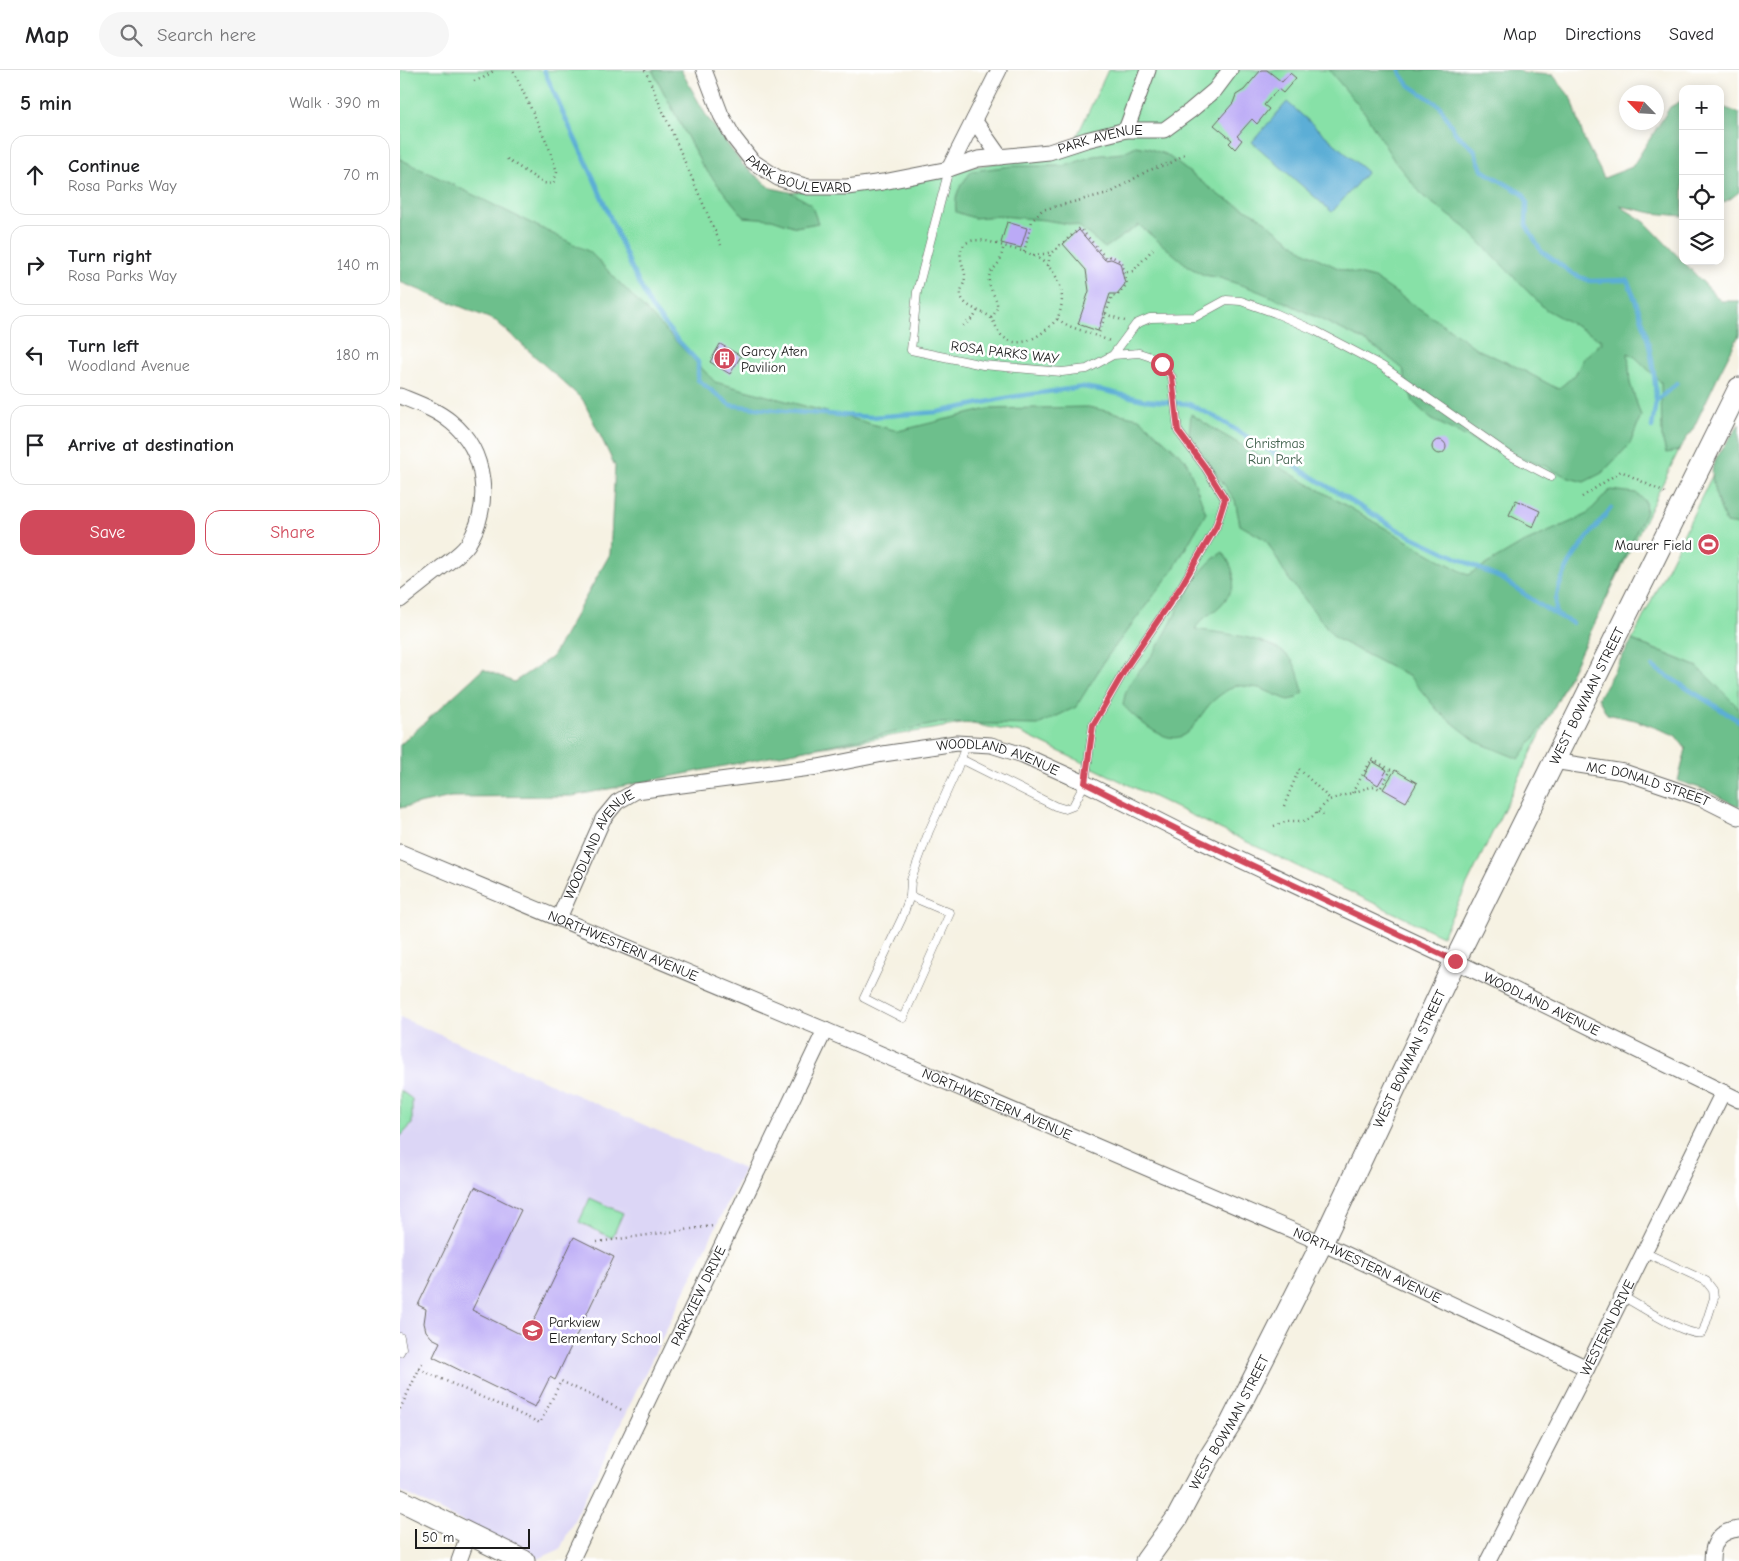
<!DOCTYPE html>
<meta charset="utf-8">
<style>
body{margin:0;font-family:"Comic Neue",sans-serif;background:#f6f6f6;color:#202124}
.controls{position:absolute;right:15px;top:15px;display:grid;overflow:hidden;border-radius:10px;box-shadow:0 2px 12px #0003}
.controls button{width:45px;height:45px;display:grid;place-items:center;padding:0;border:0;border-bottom:1px solid #e0e0e0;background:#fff;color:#202124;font:25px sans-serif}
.compass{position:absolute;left:1219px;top:15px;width:45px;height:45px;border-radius:50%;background:#fff;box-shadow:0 2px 12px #0003;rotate:295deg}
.scale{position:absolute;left:15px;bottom:12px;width:115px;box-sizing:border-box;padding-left:5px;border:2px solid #1c1c1c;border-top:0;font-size:14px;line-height:18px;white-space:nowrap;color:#1c1c1c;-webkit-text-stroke:4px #fff;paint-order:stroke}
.stop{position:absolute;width:15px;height:15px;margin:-11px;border:4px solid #d1495b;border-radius:50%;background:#fff}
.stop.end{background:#d1495b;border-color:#fff;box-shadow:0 1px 5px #0008}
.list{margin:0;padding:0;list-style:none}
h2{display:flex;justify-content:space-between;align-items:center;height:65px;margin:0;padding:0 20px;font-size:21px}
h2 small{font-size:16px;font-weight:400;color:#757577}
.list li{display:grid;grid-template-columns:32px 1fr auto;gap:15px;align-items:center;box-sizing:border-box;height:80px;margin:0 10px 10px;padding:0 10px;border:1px solid #e0e0e0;border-radius:15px}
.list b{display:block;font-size:19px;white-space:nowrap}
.list p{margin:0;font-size:16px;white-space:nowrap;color:#757577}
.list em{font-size:16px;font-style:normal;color:#757577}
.actions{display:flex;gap:10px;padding:15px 20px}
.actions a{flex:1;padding:11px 0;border:1px solid #d1495b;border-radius:15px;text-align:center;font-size:18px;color:#d1495b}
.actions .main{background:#d1495b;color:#fff}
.icon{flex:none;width:28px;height:28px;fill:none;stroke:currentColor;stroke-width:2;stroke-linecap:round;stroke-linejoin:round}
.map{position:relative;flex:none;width:1339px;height:1491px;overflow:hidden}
header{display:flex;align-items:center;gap:30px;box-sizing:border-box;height:70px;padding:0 25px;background:#fff;border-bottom:1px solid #e0e0e0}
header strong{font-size:24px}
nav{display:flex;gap:28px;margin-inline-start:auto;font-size:18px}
.search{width:350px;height:45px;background:#f6f6f6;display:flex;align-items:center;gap:12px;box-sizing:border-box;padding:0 18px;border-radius:28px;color:#757577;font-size:19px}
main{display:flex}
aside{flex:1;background:#fff}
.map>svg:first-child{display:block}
</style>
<header>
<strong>Map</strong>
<div class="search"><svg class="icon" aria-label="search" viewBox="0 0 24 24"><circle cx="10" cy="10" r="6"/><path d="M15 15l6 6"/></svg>Search here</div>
<nav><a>Map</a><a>Directions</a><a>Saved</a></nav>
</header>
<main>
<aside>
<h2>5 min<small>Walk · 390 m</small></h2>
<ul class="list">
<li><svg class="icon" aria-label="ahead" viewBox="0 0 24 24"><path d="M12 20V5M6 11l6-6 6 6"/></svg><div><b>Continue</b><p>Rosa Parks Way</p></div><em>70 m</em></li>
<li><svg class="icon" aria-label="right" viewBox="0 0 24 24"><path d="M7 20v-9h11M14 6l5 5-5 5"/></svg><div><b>Turn right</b><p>Rosa Parks Way</p></div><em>140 m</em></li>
<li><svg class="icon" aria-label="left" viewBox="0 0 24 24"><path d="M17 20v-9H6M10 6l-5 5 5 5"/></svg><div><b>Turn left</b><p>Woodland Avenue</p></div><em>180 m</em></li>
<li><svg class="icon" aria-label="arrive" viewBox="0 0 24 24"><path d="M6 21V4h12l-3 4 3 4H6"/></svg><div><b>Arrive at destination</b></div></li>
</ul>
<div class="actions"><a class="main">Save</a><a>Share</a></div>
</aside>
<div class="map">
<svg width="1339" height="1491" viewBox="0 0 1339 1491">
<rect width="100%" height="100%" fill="#fff"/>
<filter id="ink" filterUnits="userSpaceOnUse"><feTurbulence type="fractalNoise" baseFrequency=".02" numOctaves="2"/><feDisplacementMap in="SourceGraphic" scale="10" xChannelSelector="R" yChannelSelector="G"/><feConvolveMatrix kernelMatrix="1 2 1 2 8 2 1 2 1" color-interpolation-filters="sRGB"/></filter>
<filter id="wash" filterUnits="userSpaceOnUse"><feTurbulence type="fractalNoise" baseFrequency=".0096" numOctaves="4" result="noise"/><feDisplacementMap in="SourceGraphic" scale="20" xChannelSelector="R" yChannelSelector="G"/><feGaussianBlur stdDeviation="1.12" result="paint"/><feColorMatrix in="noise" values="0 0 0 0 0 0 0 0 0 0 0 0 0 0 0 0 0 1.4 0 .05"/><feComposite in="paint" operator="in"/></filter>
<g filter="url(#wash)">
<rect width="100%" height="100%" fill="#f6f2e3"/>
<!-- built -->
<path fill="#dcd6f6" d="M 0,947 L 344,1099 L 160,1479 L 138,1489 L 0,1421 Z"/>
<!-- green -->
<path fill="#87e1a7" stroke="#527e62" d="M 0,0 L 271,0 L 354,126 L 447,117 L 670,81 L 708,0 L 1041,0 L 1334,267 L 1042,866 L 621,663 L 567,653 L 364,687 L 243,285 L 0,178 Z
M 1327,375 L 1339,380 L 1339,638 L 1298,597 L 1232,570 Z
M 0,1020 L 12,1029 L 12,1054 L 0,1067 Z
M 190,1128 L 223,1143 L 212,1168 L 179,1152 Z"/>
<!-- forest -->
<path fill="#6dbf8c" stroke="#446e54" d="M 252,0 L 282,0 L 282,2 L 307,47 L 343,95 L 371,118 L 390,122 L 411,134 L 418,153 L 396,157 L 372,149 L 344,147 L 302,95 Z
M 929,0 L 1119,0 L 1123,3 L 1153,5 L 1172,29 L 1184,69 L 1204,108 L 1232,97 L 1270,37 L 1283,30 L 1283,146 L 1253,143 L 1220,136 L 1245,152 L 1321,231 L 1339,231 L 1339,265 L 1318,306 L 1293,359 L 1278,381 L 1266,383 L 1262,367 L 1261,312 L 1234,286 L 1228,283 L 1230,313 L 1241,346 L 1230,374 L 1202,403 L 1184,412 L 1169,408 L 1145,396 L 1088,378 L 1031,349 L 1013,332 L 1003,299 L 982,282 L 961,269 L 887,233 L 850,218 L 820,208 L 804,205 L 789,197 L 739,155 L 705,178 L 680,157 L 669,154 L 645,150 L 601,146 L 574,148 L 556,142 C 554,122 560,116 572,101 L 611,96 L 665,96 L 693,86 L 722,83 L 736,76 L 748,78 L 767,85 L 820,126 L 855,144 L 905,182 L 940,199 L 974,208 L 1057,264 L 1077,279 L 1119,298 L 1158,319 L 1175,305 L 1184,288 L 1203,271 L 1145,239 L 1065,157 L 1024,127 L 995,92 L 965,43 Z
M 1320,36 L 1339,43 L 1339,122 L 1330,129 L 1320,134 Z
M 0,89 L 190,182 L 315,312 L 498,361 L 588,339 L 688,337 L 739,348 L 786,390 L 806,443 L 773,500 L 707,587 L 676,637 L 638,655 L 541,653 L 173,726 L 51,727 L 0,738 L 0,675 L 83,599 L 114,612 L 152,587 L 210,484 L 215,396 L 183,330 L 96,251 L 0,212 Z
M 791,344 L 817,361 L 1035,487 L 1068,505 L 1121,474 L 1186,445 L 1210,420 L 1236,423 L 1245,431 L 1246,441 L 1201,540 L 1151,644 L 1119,689 L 1077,672 L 1039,642 L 1010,607 L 935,568 L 888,508 L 866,470 L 840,455 L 835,430 L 789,365 Z
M 1339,354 L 1339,455 L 1326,453 C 1320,438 1309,412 1313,395 C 1315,387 1334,363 1339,354 Z
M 823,482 C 836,502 839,515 821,535 C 812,544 802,547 795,559 C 823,564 865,566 888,586 C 897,593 900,611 903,622 L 897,628 L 888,630 L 859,618 L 835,615 C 828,620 819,625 813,631 C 802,641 795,659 782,666 C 764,675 734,647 723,635 C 724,630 725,622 728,617 C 735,602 750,591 758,576 C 776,548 793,499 823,482 Z
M 1232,570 L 1298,597 L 1339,638 L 1339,737 L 1306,720 L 1278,711 L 1286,679 L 1275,665 L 1235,650 L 1207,644 L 1198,628 Z"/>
<!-- water -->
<path fill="#5baed6" stroke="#3c6579" d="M 887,32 L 967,102 L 932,142 L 852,72 Z"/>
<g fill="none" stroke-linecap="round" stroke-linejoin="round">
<!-- stream -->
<path stroke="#5baed6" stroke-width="4.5" d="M 144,0 L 163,43 L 194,109 L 233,201 L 251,237 L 275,267 L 298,292 L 298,310 L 330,335 L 394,342 L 471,347 L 538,342 L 611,327 L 683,317 L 706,321 L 744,330 L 789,334 L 815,347 L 1000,461 L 1104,510 L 1146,539 L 1172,553
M 1000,0 L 1001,4 L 1009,15 L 1040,36 L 1056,64 L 1074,79 L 1082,100 L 1123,124 L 1127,132 L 1126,155 L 1141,181 L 1173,204 L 1190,211 L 1227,210 C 1244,248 1255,290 1256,331
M 1252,357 L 1256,331 L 1277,313
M 1156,544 C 1152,504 1188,468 1211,438
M 1253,597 L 1339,651"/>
</g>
<g id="blocks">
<!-- building -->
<path fill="#bbaaf6" d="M 861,0 L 867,0 L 882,12 L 890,3 L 896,8 L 883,23 L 878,19 L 864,35 L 869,39 L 857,54 L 852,49 L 837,66 L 842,70 L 835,79 L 829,73 L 832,70 L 814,55 L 833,33 L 836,25 L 844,20 Z
M 607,152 L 627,158 L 621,178 L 601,173 Z
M 679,160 L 705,190 L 711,189 L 720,193 L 725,214 L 717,224 L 710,224 L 698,261 L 678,254 L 689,221 L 686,200 L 663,174 Z
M 320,274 L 341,286 L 330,304 L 310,292 Z
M1032 377a7 7 0 1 1 14 0a7 7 0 1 1-14 0Z
M 1116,430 L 1140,441 L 1133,457 L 1109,445 Z
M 972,691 L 987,700 L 978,715 L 964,706 Z
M 995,700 L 1017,713 L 1006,732 L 983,719 Z
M 75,1117 L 121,1140 L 72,1240 L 126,1267 L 174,1167 L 214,1187 L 155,1310 L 150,1307 L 135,1337 L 33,1287 L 40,1272 L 32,1268 L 26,1261 L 24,1253 L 26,1239 L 18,1235 Z"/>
</g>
</g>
<g filter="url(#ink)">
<use href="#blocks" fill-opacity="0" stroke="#686762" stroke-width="1"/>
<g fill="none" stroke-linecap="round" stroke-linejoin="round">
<defs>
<path id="lane" d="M 549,99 L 517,222 L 511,280 L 583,295 L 662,302 L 687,299 L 713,285 L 739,283 L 751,287 L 762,294 L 772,307 L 778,361 L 805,397 L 825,429 L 816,457 L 780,519 L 729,593 L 693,655 L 685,713 L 673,736 L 665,739 L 655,736 L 561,689
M 713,285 L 736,254 L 750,248 L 795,247 L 826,230 L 841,231 L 875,243 L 916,261 L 982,296 L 1109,385 L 1151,407
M 510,826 L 550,843 L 503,948 L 464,928 L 502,848 L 510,826 L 511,810 L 529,761 L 557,699 L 567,673
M 1222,1226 C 1237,1234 1288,1268 1302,1263 L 1304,1259 L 1314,1228 L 1313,1220 L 1306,1211 L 1244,1182
M 0,1267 L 2,1278 L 0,1282"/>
<g id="street">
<path id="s1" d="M 304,0 L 321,45 L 334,68 L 352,91 L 378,108 L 408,117 L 447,117 L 483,112 L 549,99 L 578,89 L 649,82 L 686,70 L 726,60 L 764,60 L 790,41 L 815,20 L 830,0"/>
<path d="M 574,50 L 600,87"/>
<path d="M 726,60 L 748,0"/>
<path d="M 549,99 L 599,0"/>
<path d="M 0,326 C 17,333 37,340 51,352 C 87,381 92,436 68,474 C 62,483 51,490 42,497 C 28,508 14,519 0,530"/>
<path id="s2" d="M 1153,691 L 1224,702 L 1303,729 L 1339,747"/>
<path id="s3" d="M 0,782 L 425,960 L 922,1173 L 1187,1298"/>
<path id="s4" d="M 159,848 L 203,749 L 217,732 L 236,721 L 418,697 L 483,684 L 556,673 L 591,675 L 623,685 L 685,713 L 794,768 L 1055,891 L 1339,1030"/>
<path d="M 59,1491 L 69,1463"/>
<path id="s5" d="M 171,1491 L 425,960"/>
<path id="s6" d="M 1088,1491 L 1187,1298 L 1323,1022"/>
<path d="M 1312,1491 C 1312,1472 1319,1461 1339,1459"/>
</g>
<g id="secondary">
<path d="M 0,1430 L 124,1491"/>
<path id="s7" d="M 746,1491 L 777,1448 L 809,1388 L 830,1355 L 922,1173 L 1055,891 L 1339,318"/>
</g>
</defs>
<!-- lane casing -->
<use href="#lane" stroke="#686762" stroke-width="9"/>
<!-- street casing -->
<use href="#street" stroke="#686762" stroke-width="17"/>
<!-- secondary casing -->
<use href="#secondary" stroke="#686762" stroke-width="23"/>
<!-- path -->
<path stroke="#686762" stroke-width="2.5" stroke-dasharray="1 4" stroke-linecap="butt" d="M 245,0 L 321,175
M 74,11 L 83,8 L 95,0
M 107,89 L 143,113 L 153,114 L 157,102 L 148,75 L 113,0
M 624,182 L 632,151 L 642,140 L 712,122 L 747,101 L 773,92 L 787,82
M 633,185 L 644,184 L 652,182
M 648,196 L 650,184 L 680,158 L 706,188 L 711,186 L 722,192 L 727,214 L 717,226 L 712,226 L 698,266
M 722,203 L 733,201 L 753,179
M 705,244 L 725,251
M 591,248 C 605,232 591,227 589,212 C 588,201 595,199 599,192 C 602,187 602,181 604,176
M 657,249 C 644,264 619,283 601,265 C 596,260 595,251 589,246 C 581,241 568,238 563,230 C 557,221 566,214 565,205 C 564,196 556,184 564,175 C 574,165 593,173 604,176 C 612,179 622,180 630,184 C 656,195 670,223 657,249 L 669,256 L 710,271
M 563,256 L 574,247 L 578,240
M 1182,427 L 1221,401 L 1267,424
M 884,736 L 899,699 L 931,730
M 918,742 L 925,746
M 874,756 L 888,751 L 904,751 L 911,748 L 929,730 L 974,716 L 980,719 L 991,700 L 972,689 L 952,723
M 197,1172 L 313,1156
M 19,1299 L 140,1353 L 161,1311 L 224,1341
M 0,1339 L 23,1291"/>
<!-- lane -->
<use href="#lane" stroke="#fff" stroke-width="8"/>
<!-- street -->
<use href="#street" stroke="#fff" stroke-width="15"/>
<!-- secondary -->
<use href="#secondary" stroke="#fff" stroke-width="21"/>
</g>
</g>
<g fill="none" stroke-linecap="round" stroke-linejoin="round" filter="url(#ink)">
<!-- route -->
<path stroke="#d1495b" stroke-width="6" d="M 762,294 L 772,307 L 778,361 L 805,397 L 825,429 L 816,457 L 780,518 L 729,593 L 693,655 L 685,713 L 794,768 L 1055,891"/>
</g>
<!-- icons -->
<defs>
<symbol id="building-disc" viewBox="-11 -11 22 22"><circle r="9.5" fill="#d1495b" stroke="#fff"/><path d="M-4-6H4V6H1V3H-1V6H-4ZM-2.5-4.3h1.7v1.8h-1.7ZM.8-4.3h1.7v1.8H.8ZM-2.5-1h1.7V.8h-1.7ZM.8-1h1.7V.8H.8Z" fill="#fff"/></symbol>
<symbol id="stadium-disc" viewBox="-11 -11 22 22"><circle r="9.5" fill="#d1495b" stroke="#fff"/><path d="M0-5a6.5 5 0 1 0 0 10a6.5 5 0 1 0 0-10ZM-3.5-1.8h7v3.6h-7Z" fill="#fff"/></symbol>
<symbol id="school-disc" viewBox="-11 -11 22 22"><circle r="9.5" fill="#d1495b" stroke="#fff"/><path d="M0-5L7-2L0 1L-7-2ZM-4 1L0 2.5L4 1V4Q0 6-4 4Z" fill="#fff"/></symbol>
</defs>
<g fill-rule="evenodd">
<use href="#building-disc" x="312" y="276" width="25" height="25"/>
<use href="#stadium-disc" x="1296" y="462" width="25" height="25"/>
<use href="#school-disc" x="120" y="1248" width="25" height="25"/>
</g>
<g text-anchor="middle" stroke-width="5" stroke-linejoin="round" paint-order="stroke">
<!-- street labels -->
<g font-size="14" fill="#1c1c1c" stroke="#fff">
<text dy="5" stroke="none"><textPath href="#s1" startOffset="464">PARK AVENUE</textPath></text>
<text dy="5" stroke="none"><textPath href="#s1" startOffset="154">PARK BOULEVARD</textPath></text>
<text transform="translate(605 282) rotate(7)" y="5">ROSA PARKS WAY</text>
<text dy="5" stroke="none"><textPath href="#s7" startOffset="972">WEST BOWMAN STREET</textPath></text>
<text dy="5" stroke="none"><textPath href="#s4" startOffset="520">WOODLAND AVENUE</textPath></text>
<text dy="5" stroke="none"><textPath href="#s2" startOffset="98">MC DONALD STREET</textPath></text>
<text dy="5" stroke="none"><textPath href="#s4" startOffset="85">WOODLAND AVENUE</textPath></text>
<text dy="5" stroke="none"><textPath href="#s3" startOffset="242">NORTHWESTERN AVENUE</textPath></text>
<text dy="5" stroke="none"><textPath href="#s4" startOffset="1120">WOODLAND AVENUE</textPath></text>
<text dy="5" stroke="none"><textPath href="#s7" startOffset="568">WEST BOWMAN STREET</textPath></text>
<text dy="5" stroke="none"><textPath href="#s3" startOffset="648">NORTHWESTERN AVENUE</textPath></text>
<text dy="5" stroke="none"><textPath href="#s3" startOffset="1052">NORTHWESTERN AVENUE</textPath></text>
<text dy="5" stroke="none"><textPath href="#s5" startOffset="294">PARKVIEW DRIVE</textPath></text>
<text dy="5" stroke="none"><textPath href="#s6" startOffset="262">WESTERN DRIVE</textPath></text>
<text dy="5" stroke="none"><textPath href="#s7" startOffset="162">WEST BOWMAN STREET</textPath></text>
</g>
<!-- poi labels -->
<g font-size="14" fill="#1c1c1c" stroke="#fff" text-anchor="start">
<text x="341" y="286">Garcy Aten<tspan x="341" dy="16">Pavilion</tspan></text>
<text x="1292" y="480" text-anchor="end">Maurer Field</text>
<text x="149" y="1257">Parkview<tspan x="149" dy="16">Elementary School</tspan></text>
</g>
<!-- park labels -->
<g font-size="14" fill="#41614d" stroke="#fff">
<text x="875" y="378">Christmas<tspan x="875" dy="16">Run Park</tspan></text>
</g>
</g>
</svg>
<div class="controls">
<button>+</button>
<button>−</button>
<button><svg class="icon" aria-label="locate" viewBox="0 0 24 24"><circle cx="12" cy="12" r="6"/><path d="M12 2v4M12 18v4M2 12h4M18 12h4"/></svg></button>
<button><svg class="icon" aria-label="layers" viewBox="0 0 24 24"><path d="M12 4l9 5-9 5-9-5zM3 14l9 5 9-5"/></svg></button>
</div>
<svg class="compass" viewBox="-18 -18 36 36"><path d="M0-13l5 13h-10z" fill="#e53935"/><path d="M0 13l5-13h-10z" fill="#757577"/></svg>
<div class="scale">50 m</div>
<div class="stop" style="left:762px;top:294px"></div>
<div class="stop end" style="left:1055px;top:891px"></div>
</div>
</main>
